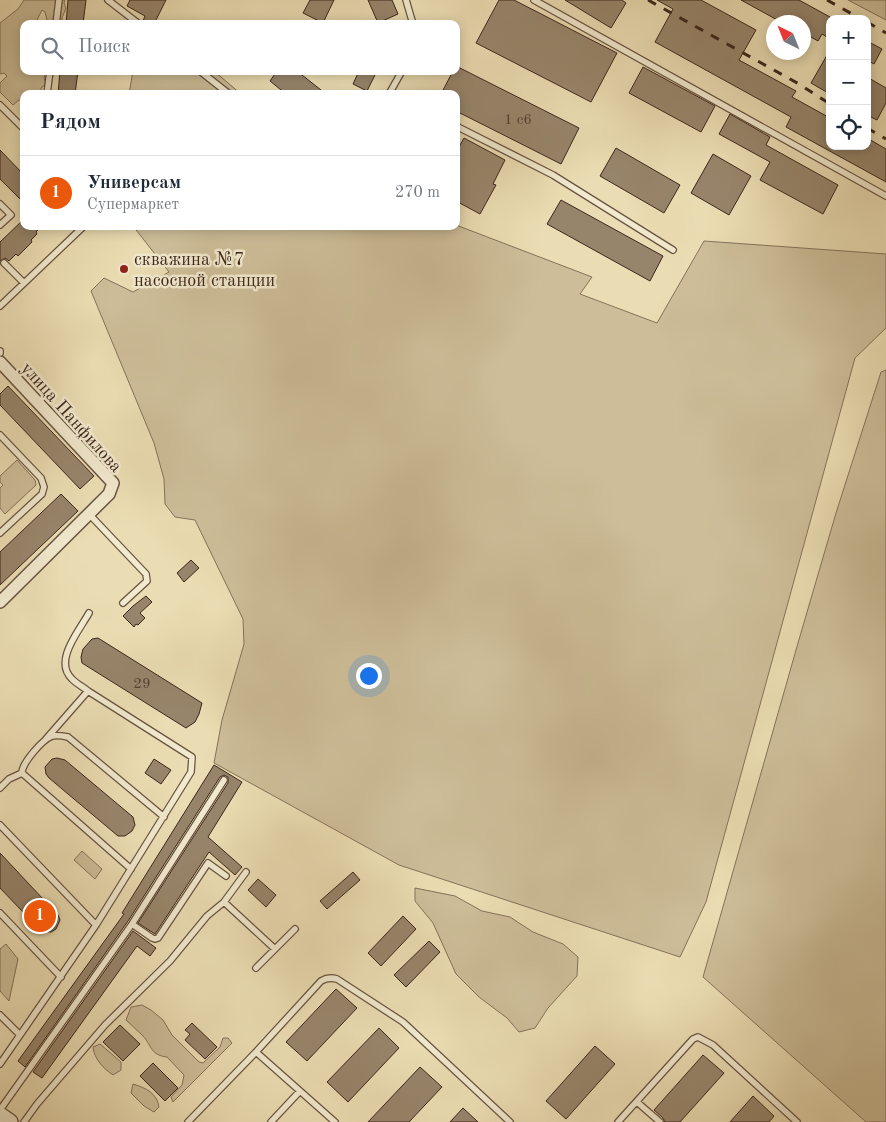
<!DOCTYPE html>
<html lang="ru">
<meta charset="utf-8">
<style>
body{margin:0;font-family:"Old Standard TT",serif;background:#f2f2f3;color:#1f2937}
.controls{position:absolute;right:15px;top:15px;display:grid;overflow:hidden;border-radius:10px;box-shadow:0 2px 12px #0003}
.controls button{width:45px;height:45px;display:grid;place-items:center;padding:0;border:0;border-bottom:1px solid #e0e1e3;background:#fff;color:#1f2937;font:25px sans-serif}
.compass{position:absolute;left:766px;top:15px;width:45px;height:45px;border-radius:50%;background:#fff;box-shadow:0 2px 12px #0003;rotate:317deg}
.you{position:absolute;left:368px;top:675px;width:18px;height:18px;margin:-12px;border:4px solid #fff;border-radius:50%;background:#1a73e8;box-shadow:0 0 0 8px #1a73e833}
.badge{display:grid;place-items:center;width:32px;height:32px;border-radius:50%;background:#ea580c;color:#fff;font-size:16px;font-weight:700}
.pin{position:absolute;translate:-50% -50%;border:2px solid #fff;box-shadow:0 1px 5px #0006}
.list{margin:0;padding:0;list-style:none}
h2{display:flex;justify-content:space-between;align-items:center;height:65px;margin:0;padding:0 20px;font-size:21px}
h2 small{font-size:16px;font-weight:400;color:#747a83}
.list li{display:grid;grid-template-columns:32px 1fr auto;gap:15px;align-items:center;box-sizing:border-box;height:75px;padding:0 20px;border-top:1px solid #e0e1e3}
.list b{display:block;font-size:19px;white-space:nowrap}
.list p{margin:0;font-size:16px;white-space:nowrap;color:#747a83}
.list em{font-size:16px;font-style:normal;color:#747a83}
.icon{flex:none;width:28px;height:28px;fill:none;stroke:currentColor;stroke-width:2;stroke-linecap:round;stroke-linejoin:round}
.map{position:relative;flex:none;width:886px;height:1122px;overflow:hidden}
.search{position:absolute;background:#fff;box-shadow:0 2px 12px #0003;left:20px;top:20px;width:440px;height:55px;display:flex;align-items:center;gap:12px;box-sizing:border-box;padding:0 18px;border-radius:10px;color:#747a83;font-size:19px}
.panel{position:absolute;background:#fff;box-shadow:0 2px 12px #0003;left:20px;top:90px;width:440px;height:140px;border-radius:10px}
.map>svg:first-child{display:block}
</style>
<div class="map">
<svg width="886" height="1122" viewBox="0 0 886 1122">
<rect width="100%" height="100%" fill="#ebddb3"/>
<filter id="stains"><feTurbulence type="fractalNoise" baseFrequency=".004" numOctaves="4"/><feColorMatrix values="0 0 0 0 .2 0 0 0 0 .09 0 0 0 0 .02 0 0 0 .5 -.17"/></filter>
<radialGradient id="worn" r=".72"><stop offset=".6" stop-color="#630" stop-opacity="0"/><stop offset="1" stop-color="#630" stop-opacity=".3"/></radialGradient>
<!-- green -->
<path fill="#cdbe99" stroke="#84725a" d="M 24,0 L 65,0 L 64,3 L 66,8 L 62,18 L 63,24 L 48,24 L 45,12 L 42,10 L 37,20 L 40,24 L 24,24 L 24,71 L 46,71 L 44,78 L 46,84 L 41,88 L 41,94 L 24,94 L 24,102 L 19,100 L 13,105 L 0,92 L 0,83 L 7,76 L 4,73 L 0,74 L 0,23 L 18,9 Z
M 848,0 L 886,0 L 886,20 Z
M 133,71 L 214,71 L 241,94 L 129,94 Z
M 456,225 L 592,277 L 580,294 L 657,323 L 704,241 L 886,254 L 886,328 L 855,358 L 706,902 L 680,957 L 399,865 L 214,763 L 222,720 L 244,644 L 243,619 L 195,520 L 175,517 L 165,504 L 164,479 L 154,443 L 91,291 L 104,278 L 133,292 L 169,272 L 133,226 L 456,226 Z
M 886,370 L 886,1122 L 866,1122 L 703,977 L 798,643 L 836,513 L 881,372 Z
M 17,460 L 35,480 L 36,485 L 5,514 L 0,508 L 0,488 L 3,485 L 0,482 L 0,476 Z
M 82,851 L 102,869 L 95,879 L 74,860 Z
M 415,888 L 455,896 L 482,911 L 510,917 L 533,932 L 563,944 L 578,957 L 577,976 L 548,1008 L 535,1028 L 519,1032 L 507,1018 L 479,997 L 456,974 L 433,923 L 415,901 Z
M 6,944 L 18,959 L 9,1001 L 0,991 L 0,949 Z
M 142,1005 L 151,1010 L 163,1020 L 172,1035 L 199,1062 L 203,1063 L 220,1047 L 223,1038 L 228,1038 L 232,1043 L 173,1102 L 171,1097 L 182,1085 L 184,1075 L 167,1057 C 149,1055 152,1044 141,1034 C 136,1029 131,1025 126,1020 L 131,1007 Z
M 100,1044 L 121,1062 L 121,1070 L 113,1075 C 104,1069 94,1059 93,1047 Z
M 133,1084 C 146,1088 157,1093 159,1107 L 154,1112 L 144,1106 L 131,1093 Z"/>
<!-- building -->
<path fill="#97856b" stroke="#3c261c" d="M 68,0 L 86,0 L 83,24 L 66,24 Z
M 130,0 L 166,0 L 154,24 L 143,21 L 145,16 L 127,6 Z
M 310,0 L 334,0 L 323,23 L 303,13 Z
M 368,0 L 392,0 L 398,14 L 378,23 Z
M 499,0 L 514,0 L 617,53 L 591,102 L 476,43 Z
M 565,0 L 622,0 L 626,3 L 611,28 Z
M 657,0 L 701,0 L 756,30 L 739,60 L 796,91 L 792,97 L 830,118 L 830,146 L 867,146 L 867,138 L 886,149 L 886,182 L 786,127 L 791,117 L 655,42 L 673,9 Z
M 741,0 L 799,0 L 830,17 L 830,39 L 822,34 L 818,41 L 804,33 L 804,22 L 781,22 Z
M 867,41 L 882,49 L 874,64 L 867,60 Z
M 830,50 L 830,94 L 811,83 Z
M 456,66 L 579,128 L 561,164 L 456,111 L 456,94 L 441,94 L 453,71 L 456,71 Z
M 643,67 L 715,106 L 701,132 L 629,93 Z
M 60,71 L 78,71 L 75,94 L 58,94 Z
M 277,71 L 297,71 L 326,94 L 286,94 L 270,81 Z
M 359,71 L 377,71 L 367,91 L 353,84 Z
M 867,77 L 886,88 L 886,103 L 877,120 L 867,115 Z
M 730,114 L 770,137 L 766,145 L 838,185 L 823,214 L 760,180 L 770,162 L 719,134 Z
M 464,138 L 505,160 L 493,184 L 496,185 L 480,214 L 456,201 L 456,152 Z
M 616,148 L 680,185 L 664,213 L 600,176 Z
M 0,150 L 24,175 L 24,203 L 0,179 Z
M 713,154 L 751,176 L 729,215 L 691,193 Z
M 561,200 L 663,256 L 650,281 L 547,224 Z
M 24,219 L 24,226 L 41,226 L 36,232 L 37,234 L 31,240 L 32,242 L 18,256 L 16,254 L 9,261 L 5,258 L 0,261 L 0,242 Z
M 8,386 L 94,476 L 80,489 L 0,405 L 0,394 Z
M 61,494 L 78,511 L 0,585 L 0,552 Z
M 191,560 L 199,568 L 184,582 L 177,573 Z
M 146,596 L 152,602 L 140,613 L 145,618 L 138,625 L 136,624 L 134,627 L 123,616 L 133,606 Z
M 98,638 L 202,703 L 199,714 L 195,722 L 186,728 L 82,663 L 81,657 L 83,649 L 92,639 Z
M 57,758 L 65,760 L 133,817 L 135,825 L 132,831 L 125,836 L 118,836 L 49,778 L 46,774 L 45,767 L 52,759 Z
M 154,759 L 171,770 L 161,784 L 145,773 Z
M 214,765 L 242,782 L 208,837 L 242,867 L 235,875 L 209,852 L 155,934 L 138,923 L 228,783 L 228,777 L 224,775 L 220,777 L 128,921 L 25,1067 L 18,1061 L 124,914 L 122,913 Z
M 0,853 L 58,915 L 60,920 L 56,929 L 51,932 L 41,931 L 0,888 Z
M 353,872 L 360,880 L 327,909 L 320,901 Z
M 258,879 L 276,895 L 266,907 L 248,890 Z
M 403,916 L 416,929 L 381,966 L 368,953 Z
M 133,931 L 156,948 L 150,956 L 137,946 L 42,1078 L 33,1072 Z
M 429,941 L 440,952 L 406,987 L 394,975 Z
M 336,989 L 357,1008 L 307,1061 L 286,1042 Z
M 192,1023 L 217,1047 L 205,1059 L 185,1040 L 190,1034 L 185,1030 Z
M 120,1025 L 140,1044 L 123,1061 L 103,1042 Z
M 379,1028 L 399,1048 L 348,1102 L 327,1082 Z
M 595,1046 L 615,1064 L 566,1119 L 546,1101 Z
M 703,1055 L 724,1073 L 680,1122 L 665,1122 L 663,1118 L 654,1110 Z
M 153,1063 L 178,1088 L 165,1101 L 140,1076 Z
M 420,1067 L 442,1087 L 409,1122 L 368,1122 Z
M 753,1096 L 774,1116 L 769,1122 L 730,1122 Z
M 463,1108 L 478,1122 L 450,1122 Z"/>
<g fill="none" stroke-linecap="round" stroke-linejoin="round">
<defs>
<path id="service" d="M 108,0 L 139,24
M 406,0 L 413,24
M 534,0 L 886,196
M 56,24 L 59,0
M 200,71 L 229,94
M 47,94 L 50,71
M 389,94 L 402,71
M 0,105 L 24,129
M 456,126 L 553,175 L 673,250
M 0,204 L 11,215 L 0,225
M 4,263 L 24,283
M 0,306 L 84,226
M 0,351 L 0,353
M 0,435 L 41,478 L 44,487 L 42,494 L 0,533
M 89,514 L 146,574 L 147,581 L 123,603
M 88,691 C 83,687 77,684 72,679 C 53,661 79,631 89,613
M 22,773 L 131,869
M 0,788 L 9,779 L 22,773 C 22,763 42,740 52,736 C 57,735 63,736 68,737 L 164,817
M 0,825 L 96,925
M 246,872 L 224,902 L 275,949
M 0,913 L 61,977
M 132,924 L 152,938 L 155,939 L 158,938 L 208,863 L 226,876
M 256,968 L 295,929
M 0,1015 L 20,1035
M 256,1052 L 335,1122
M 0,1064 L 96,925 L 191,772 L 192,757 L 88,691 L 46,739
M 637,1102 L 660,1122
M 0,1110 L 132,924 L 224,780
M 24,1122 L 37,1104 L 105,1025 L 170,961 L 207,916 L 224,902
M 188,1122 L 256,1052 L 321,981 C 326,978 330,977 337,979 L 403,1022 L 510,1122
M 271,1122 L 300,1091
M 618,1122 L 693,1039 L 698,1037 L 713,1045 L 797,1122"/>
<path id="minor" d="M 0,362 L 113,483 L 109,494 L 0,602"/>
<path id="tertiary" d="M 0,1115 L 10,1122"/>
</defs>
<!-- service casing -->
<use href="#service" stroke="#685442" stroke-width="8"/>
<!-- minor casing -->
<use href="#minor" stroke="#685442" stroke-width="14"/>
<!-- tertiary casing -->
<use href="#tertiary" stroke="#685442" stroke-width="18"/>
<!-- service -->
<use href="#service" stroke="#f2e9ce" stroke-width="5.5"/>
<!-- minor -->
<use href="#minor" stroke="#f2e9ce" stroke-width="11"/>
<!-- tertiary -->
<use href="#tertiary" stroke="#f2e9ce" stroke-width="15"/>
<!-- rail -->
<path stroke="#3c261c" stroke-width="3" stroke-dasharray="9 9" stroke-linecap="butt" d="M 648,0 L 799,84 L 830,104
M 827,0 L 861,19
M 867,22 L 886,33
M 867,128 L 886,139"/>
</g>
<!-- markers -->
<circle fill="#8f2418" stroke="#f2e9ce" stroke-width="2" cx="124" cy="269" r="5"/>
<g text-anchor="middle" stroke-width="5" stroke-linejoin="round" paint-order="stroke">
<!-- number labels -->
<g font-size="15" fill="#533e30">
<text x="518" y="124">1 с6</text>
<text x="142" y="688">29</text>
</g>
<!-- poi labels -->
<g font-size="18" fill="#3c261c" stroke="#f2e9ce" text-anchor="start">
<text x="134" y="265">скважина №7<tspan x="134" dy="21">насосной станции</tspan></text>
</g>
<!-- street labels -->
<g font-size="18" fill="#3c261c" stroke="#f2e9ce">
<text transform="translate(72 417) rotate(48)" y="6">улица Панфилова</text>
</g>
</g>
<rect width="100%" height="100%" filter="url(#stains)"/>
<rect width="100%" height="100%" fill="url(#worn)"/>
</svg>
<div class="controls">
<button>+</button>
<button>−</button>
<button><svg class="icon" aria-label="locate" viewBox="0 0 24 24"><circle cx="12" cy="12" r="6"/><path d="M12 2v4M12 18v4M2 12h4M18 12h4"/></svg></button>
</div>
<svg class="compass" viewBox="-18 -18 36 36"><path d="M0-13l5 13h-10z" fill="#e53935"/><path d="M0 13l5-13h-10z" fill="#747a83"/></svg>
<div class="you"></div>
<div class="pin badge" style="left:40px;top:916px">1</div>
<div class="search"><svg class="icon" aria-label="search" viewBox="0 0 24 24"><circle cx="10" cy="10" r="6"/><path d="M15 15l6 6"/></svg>Поиск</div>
<section class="panel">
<h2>Рядом<small></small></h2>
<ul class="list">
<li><span class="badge">1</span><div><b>Универсам</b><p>Супермаркет</p></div><em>270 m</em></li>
</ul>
</section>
</div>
